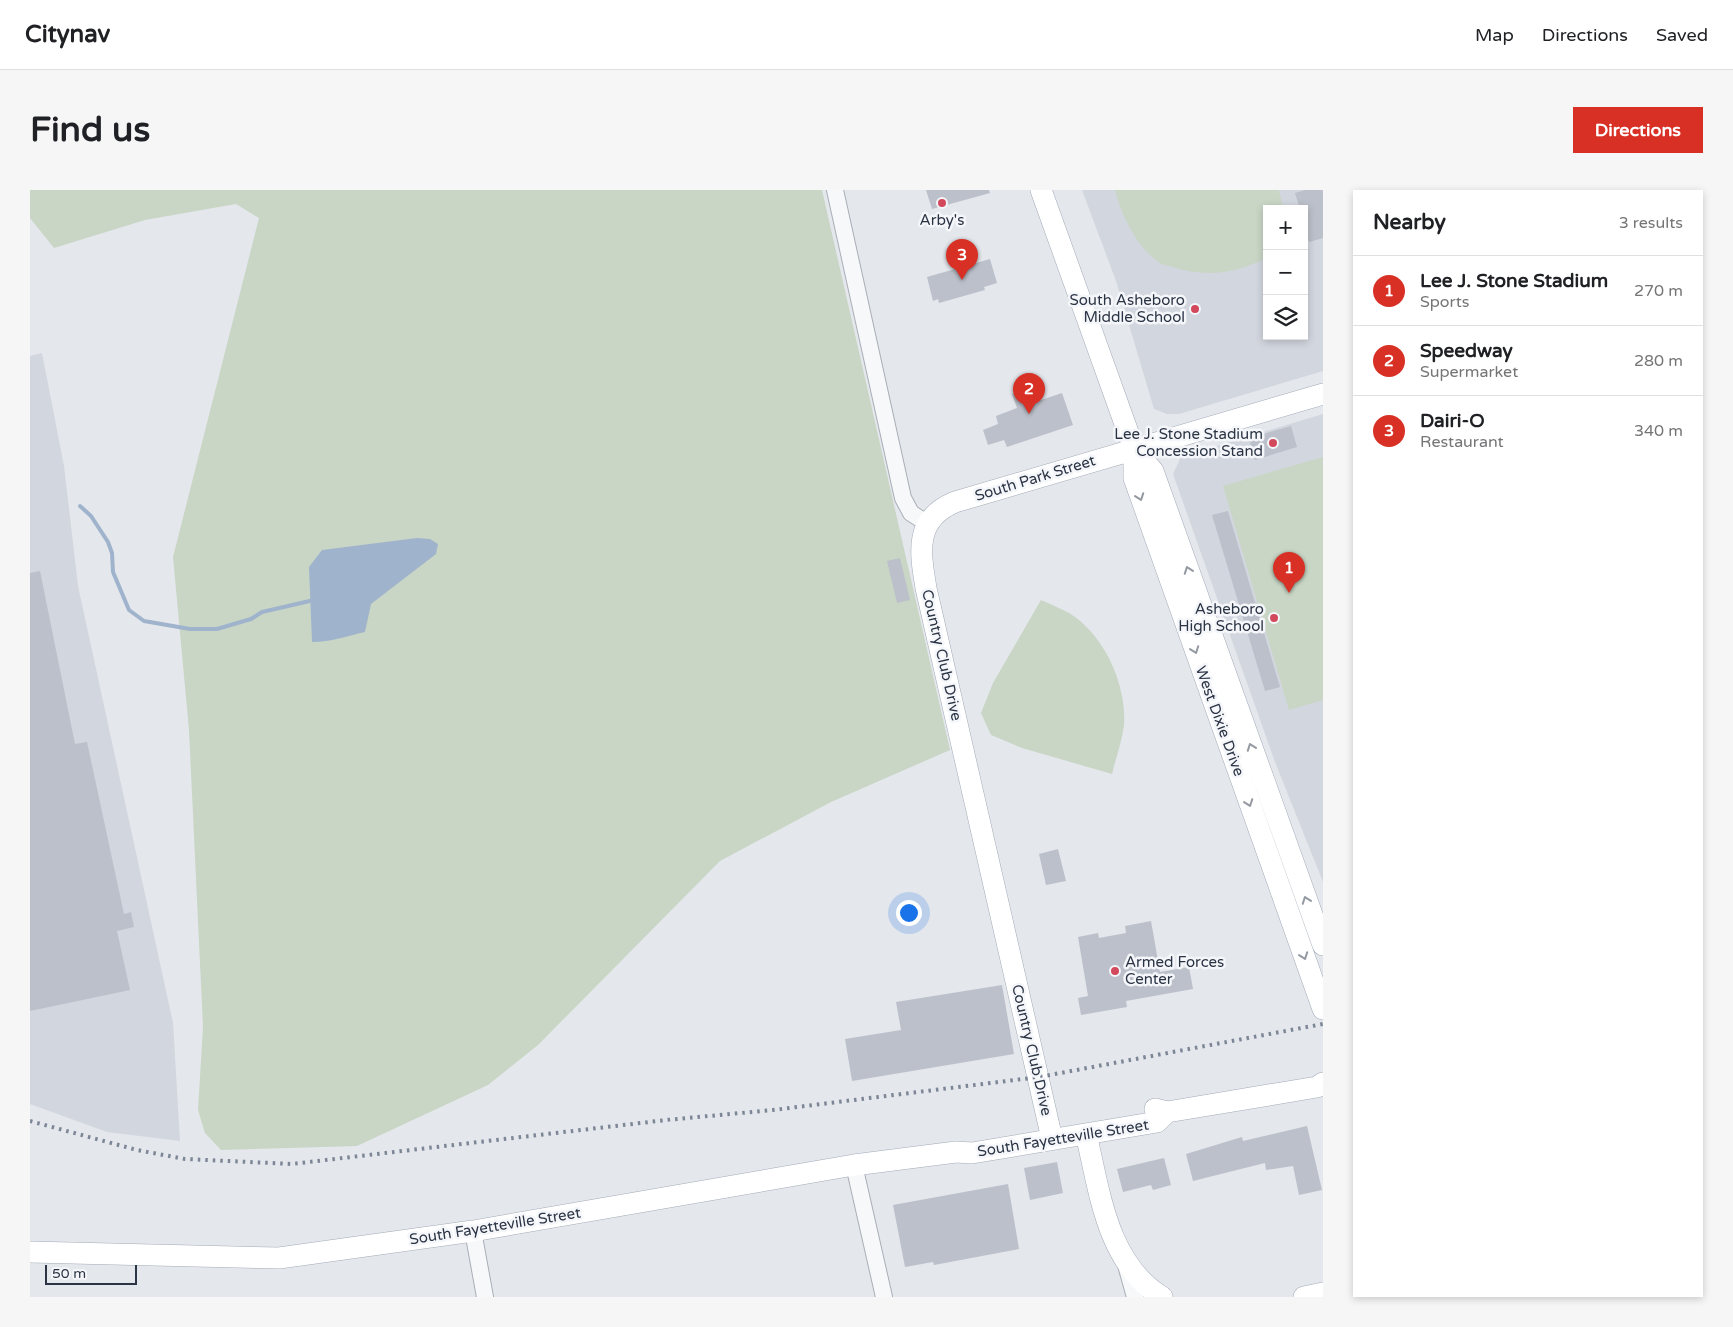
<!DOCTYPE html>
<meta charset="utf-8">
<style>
body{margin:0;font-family:"Varela Round",sans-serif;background:#f6f6f6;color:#202124}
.controls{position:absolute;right:15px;top:15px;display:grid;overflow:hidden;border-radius:0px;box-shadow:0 2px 8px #0003}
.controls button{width:45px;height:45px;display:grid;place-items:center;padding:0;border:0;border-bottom:1px solid #e0e0e0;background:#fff;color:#202124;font:25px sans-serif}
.scale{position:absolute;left:15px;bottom:12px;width:92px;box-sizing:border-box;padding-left:5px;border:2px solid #2b3445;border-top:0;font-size:14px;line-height:18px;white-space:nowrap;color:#2b3445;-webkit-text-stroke:4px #f4f6f9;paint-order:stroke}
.you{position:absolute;left:878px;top:722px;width:18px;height:18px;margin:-12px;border:4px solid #fff;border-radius:50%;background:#1a73e8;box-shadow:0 0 0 8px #1a73e833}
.badge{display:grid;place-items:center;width:32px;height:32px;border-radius:50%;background:#d93025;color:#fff;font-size:16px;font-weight:700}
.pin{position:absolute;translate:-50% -41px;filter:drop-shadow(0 1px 2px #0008)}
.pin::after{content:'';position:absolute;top:26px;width:18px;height:15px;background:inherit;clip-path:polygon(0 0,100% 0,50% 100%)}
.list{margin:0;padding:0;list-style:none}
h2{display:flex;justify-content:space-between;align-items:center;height:65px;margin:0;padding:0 20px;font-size:21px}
h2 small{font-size:16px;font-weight:400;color:#757577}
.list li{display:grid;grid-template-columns:32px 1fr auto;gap:15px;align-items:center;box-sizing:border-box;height:70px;padding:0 20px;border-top:1px solid #e0e0e0}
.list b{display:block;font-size:19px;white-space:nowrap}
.list p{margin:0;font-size:16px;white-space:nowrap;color:#757577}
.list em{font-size:16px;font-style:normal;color:#757577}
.icon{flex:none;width:28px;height:28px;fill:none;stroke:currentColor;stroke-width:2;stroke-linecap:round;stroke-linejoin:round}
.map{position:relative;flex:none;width:1293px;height:1107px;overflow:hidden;border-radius:0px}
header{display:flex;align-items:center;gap:30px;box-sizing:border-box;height:70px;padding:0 25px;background:#fff;border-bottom:1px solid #e0e0e0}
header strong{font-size:24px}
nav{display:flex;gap:28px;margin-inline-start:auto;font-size:18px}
.intro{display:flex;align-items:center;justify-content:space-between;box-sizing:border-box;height:120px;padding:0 30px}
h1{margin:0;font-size:35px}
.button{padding:12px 22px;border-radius:0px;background:#d93025;color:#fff;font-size:18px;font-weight:700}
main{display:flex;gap:30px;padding:0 30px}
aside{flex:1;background:#fff;border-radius:0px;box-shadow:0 2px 8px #0003}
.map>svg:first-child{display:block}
</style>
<header>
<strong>Citynav</strong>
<nav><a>Map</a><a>Directions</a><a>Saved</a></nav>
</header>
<div class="intro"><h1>Find us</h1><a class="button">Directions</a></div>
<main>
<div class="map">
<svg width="1293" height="1107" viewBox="0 0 1293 1107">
<rect width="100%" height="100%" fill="#e4e7ec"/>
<!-- built -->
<path fill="#d2d6de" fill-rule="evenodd" d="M 1052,0 L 1293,0 L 1293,181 L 1149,224 L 1137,224 L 1124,219 L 1086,91 ZM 1237,19 L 1274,19 L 1274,146 L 1237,146 Z
M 12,163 L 34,276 L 48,396 L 143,833 L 150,951 L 77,942 L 0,914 L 0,166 Z
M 1293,224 L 1293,692 L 1245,572 L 1143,284 L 1151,267 Z"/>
<!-- green -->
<path fill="#c9d6c5" d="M 0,0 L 792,0 L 920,560 L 801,612 L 690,671 L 508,855 L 458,895 L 327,956 L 191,960 L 175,943 L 168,920 L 173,837 L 159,540 L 143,367 L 229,28 L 206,14 L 115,30 L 24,58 L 0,28 Z
M 1085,0 L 1249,0 L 1253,19 L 1237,19 L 1237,68 C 1206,83 1176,88 1143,77 C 1139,76 1132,75 1129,72 C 1107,58 1091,24 1085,0 Z
M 1293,267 L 1293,510 L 1259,520 L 1193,296 Z
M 1011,410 C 1020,414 1030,418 1039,423 C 1074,444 1097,495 1094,535 C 1092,551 1086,568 1082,584 L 992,558 L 961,545 L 951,523 L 963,493 Z"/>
<!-- water -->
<path fill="#9fb4cc" d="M 387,348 L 400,349 L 408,354 L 406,364 L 341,414 L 335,442 C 317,446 301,452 282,452 L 279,377 L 292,360 Z"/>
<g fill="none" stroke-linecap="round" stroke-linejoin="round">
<!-- stream -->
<path stroke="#9fb4cc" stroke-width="4" d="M 50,316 L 61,326 L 78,352 L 82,363 L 83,382 L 99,420 L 114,431 L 160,439 L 187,439 L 221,429 L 232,422 L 284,410"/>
</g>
<!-- building -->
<path fill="#bbc0ca" d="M 896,0 L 959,0 L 960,3 L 902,19 Z
M 1275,0 L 1293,0 L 1293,48 L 1279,52 L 1274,35 L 1274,19 L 1270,19 L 1265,3 Z
M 960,69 L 967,93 L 954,97 L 955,100 L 909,113 L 908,109 L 903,111 L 897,87 Z
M 1000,198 L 1005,212 L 1032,203 L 1043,235 L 977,257 L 974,250 L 958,255 L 953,240 L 968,234 L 966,226 L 987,218 L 982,204 Z
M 1261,236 L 1267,257 L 1225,270 L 1219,248 Z
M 1198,321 L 1250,497 L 1235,501 L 1182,325 Z
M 870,368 L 880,410 L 867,413 L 857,371 Z
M 10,381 L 45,554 L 57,552 L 94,724 L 101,722 L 104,737 L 87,741 L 100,800 L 0,821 L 0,383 Z
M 1028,659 L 1036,691 L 1016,695 L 1009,664 Z
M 1121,731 L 1130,782 L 1159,777 L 1163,799 L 1096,811 L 1097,817 L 1051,825 L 1048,808 L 1058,806 L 1048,747 L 1068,743 L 1069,748 L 1096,743 L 1095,736 Z
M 972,795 L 984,864 L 822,891 L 815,849 L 871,840 L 866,812 Z
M 1277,936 L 1292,1000 L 1269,1005 L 1263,976 L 1236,980 L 1235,973 L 1163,991 L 1156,964 L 1212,947 L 1213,951 Z
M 1134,968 L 1141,995 L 1123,1000 L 1121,995 L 1093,1002 L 1087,979 Z
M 1027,972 L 1033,1003 L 1000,1010 L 994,978 Z
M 978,994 L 989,1059 L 904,1075 L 903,1072 L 875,1077 L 863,1015 Z"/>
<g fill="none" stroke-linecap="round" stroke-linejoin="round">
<defs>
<path id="minor" d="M 805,0 L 873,308 L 881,323 L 898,334
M 824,975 L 854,1107
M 443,1041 L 455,1107
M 1096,1075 L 1105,1107"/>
<path id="major" d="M 1011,0 L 1104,259 L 1104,288 L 1293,819
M 1104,259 L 1123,281 L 1293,755
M 1125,919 L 1137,922 L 1287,897 L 1293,893
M 1020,940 L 896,398 C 890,362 884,329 925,312 L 1293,204
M 1056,944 C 1070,1003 1077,1073 1132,1107
M 0,1062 L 249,1068 L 443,1041 L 824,975 L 926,962 L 942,963 L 1127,932 L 1137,922
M 1274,1107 L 1293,1103"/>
</defs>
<!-- minor casing -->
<use href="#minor" stroke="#a9aeb7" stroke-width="18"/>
<!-- major casing -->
<use href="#major" stroke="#a3abb8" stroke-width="22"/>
<!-- minor -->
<use href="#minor" stroke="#f7f8fa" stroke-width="16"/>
<!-- major -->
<use href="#major" stroke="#fff" stroke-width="21"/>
<!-- rail -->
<path stroke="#7d8696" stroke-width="4" stroke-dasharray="2.5 5" stroke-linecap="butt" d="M 0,931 L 107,960 L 155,969 L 262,974 L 636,930 L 743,920 L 1009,887 L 1293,834"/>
</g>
<!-- one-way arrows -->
<defs><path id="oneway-chevron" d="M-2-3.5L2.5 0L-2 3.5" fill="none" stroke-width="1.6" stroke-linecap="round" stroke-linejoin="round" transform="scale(1.25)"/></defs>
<g stroke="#959aa2">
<use href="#oneway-chevron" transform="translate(1110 307) rotate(70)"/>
<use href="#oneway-chevron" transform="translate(1158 380) rotate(-110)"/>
<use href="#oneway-chevron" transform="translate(1165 460) rotate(70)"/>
<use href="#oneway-chevron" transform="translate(1221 557) rotate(-110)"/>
<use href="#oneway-chevron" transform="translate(1219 613) rotate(70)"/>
<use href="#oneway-chevron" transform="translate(1276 710) rotate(-110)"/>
<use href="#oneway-chevron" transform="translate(1274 766) rotate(70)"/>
</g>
<!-- markers -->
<g fill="#d1495b" stroke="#f4f6f9" stroke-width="2">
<circle cx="912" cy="13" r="5"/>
<circle cx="1165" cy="119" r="5"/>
<circle cx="1243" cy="253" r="5"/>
<circle cx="1244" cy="428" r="5"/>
<circle cx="1085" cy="781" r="5"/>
</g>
<g text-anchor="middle" stroke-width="5" stroke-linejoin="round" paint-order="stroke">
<!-- poi labels -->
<g font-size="15" fill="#2b3445" stroke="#f4f6f9" text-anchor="end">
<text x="912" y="35" text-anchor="middle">Arby's</text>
<text x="1155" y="115">South Asheboro<tspan x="1155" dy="17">Middle School</tspan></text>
<text x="1233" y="249">Lee J. Stone Stadium<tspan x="1233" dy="17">Concession Stand</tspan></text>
<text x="1234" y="424">Asheboro<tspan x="1234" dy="17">High School</tspan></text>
<text x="1095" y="777" text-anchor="start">Armed Forces<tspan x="1095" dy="17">Center</tspan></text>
</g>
<!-- street labels -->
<g font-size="15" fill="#2b3445" stroke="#f4f6f9">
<text transform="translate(1005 288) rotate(-17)" y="5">South Park Street</text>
<text transform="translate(912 465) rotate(77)" y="5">Country Club Drive</text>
<text transform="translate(1190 531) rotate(70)" y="5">West Dixie Drive</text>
<text transform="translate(1002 860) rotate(77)" y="5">Country Club Drive</text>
<text transform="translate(1033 948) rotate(-9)" y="5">South Fayetteville Street</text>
<text transform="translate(465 1036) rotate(-9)" y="5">South Fayetteville Street</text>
</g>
</g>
</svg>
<div class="controls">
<button>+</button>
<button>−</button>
<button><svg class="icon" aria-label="layers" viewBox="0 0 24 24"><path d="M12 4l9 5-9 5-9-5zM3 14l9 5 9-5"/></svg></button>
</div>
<div class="scale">50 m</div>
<div class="you"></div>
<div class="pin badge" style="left:1259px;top:403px">1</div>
<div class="pin badge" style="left:999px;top:224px">2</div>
<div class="pin badge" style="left:932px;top:90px">3</div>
</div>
<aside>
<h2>Nearby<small>3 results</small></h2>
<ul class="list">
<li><span class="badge">1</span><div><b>Lee J. Stone Stadium</b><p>Sports</p></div><em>270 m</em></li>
<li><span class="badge">2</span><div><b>Speedway</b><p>Supermarket</p></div><em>280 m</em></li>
<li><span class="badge">3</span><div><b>Dairi-O</b><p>Restaurant</p></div><em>340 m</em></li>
</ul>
</aside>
</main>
